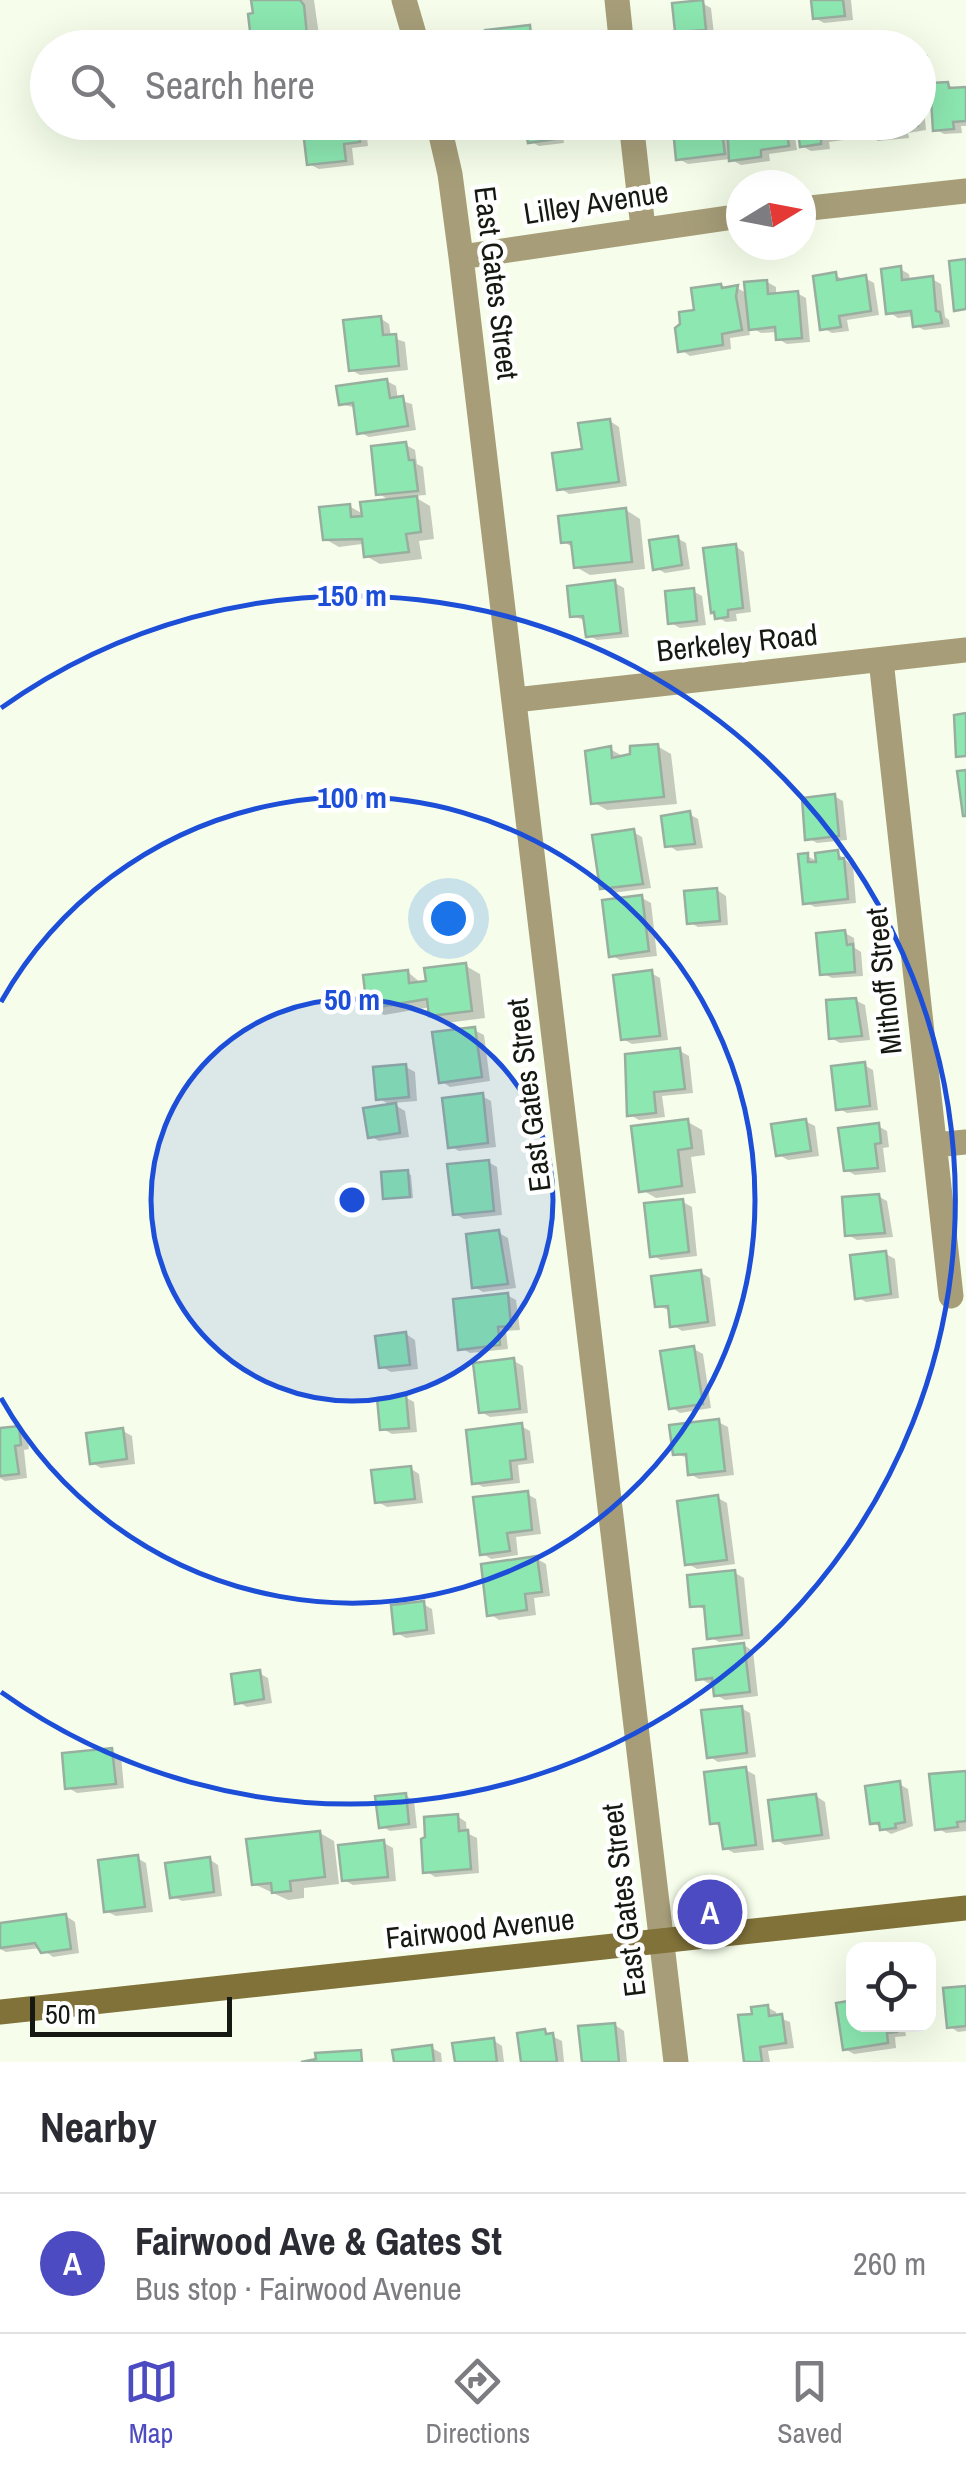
<!DOCTYPE html>
<meta charset="utf-8">
<style>
body{margin:0;font-family:"Archivo Narrow",sans-serif;background:#f2f2f3;color:#2b2b33}
.controls{position:absolute;right:30px;bottom:30px;display:grid;overflow:hidden;border-radius:20px;box-shadow:0 10px 40px #0002}
.controls button{width:90px;height:90px;display:grid;place-items:center;padding:0;border:0;border-bottom:2px solid #e1e1e2;background:#fff;color:#2b2b33;font:50px sans-serif}
.compass{position:absolute;left:726px;top:170px;width:90px;height:90px;border-radius:50%;background:#fff;box-shadow:0 10px 40px #0002;rotate:80deg}
.scale{position:absolute;left:30px;bottom:25px;width:202px;box-sizing:border-box;padding-left:10px;border:5px solid #161911;border-top:0;font-size:28px;line-height:35px;white-space:nowrap;color:#161911;-webkit-text-stroke:8px #fff;paint-order:stroke}
.you{position:absolute;left:448px;top:918px;width:35px;height:35px;margin:-25px;border:8px solid #fff;border-radius:50%;background:#1a73e8;box-shadow:0 0 0 15px #1a73e833}
.badge{display:grid;place-items:center;width:65px;height:65px;border-radius:50%;background:#4d4bc1;color:#fff;font-size:32px;font-weight:700}
.pin{position:absolute;translate:-50% -50%;border:5px solid #fff;box-shadow:0 2px 10px #0006}
.list{margin:0;padding:0;list-style:none}
h2{display:flex;justify-content:space-between;align-items:center;height:130px;margin:0;padding:0 40px;font-size:42px}
h2 small{font-size:32px;font-weight:400;color:#7c7c81}
.list li{display:grid;grid-template-columns:65px 1fr auto;gap:30px;align-items:center;box-sizing:border-box;height:140px;padding:0 40px;border-top:2px solid #e1e1e2}
.list b{display:block;font-size:38px;white-space:nowrap}
.list p{margin:0;font-size:32px;white-space:nowrap;color:#7c7c81}
.list em{font-size:32px;font-style:normal;color:#7c7c81}
.icon{flex:none;width:55px;height:55px;fill:none;stroke:currentColor;stroke-width:2;stroke-linecap:round;stroke-linejoin:round}
.map{position:relative;flex:none;width:966px;height:2062px;overflow:hidden}
.search{position:absolute;background:#fff;box-shadow:0 10px 40px #0002;left:30px;right:30px;top:30px;height:110px;display:flex;align-items:center;gap:25px;box-sizing:border-box;padding:0 35px;border-radius:55px;color:#7c7c81;font-size:38px}
.sheet{height:270px;background:#fff}
nav{display:flex;justify-content:space-around;align-items:center;box-sizing:border-box;height:140px;border-top:2px solid #e1e1e2;background:#fff;font-size:28px;color:#7c7c81}
nav a{display:grid;justify-items:center;gap:5px}
nav .on{color:#4d4bc1}
.map>svg:first-child{display:block}
</style>
<div class="map">
<svg width="966" height="2062" viewBox="0 0 966 2062">
<rect width="100%" height="100%" fill="#f6feeb"/>
<!-- shadow -->
<path fill="#0003" d="M 254,0 L 314,0 L 320,42 L 268,47 L 253,39 Z
M 814,0 L 851,0 L 853,20 L 824,23 L 815,18 Z
M 702,3 L 711,8 L 714,34 L 687,36 L 678,31 Z
M 529,28 L 538,33 L 540,48 L 490,48 Z
M 918,50 L 928,55 L 931,81 L 918,82 Z
M 947,84 L 957,90 L 966,89 L 966,126 L 961,126 L 962,133 L 944,134 L 935,129 Z
M 918,98 L 923,100 L 926,130 L 908,133 L 909,138 L 878,141 L 869,136 L 868,122 L 918,122 Z
M 305,122 L 365,122 L 368,146 L 352,148 L 354,165 L 319,169 L 309,164 Z
M 504,122 L 561,122 L 564,143 L 539,146 L 530,141 L 529,132 L 510,132 L 538,128 L 537,123 L 510,127 L 510,132 L 505,129 Z
M 681,122 L 721,122 L 722,135 L 730,140 L 729,122 L 793,122 L 797,150 L 769,154 L 770,161 L 741,165 L 730,159 L 688,164 L 679,159 L 683,141 Z
M 799,122 L 856,122 L 858,138 L 829,142 L 830,149 L 811,151 L 802,146 Z
M 900,269 L 909,274 L 910,281 L 932,279 L 941,284 L 945,317 L 949,320 L 950,327 L 924,330 L 915,325 L 914,316 L 898,318 L 889,312 Z
M 835,275 L 846,281 L 865,278 L 874,283 L 879,315 L 847,320 L 849,331 L 832,333 L 823,328 Z
M 767,282 L 776,287 L 776,295 L 797,293 L 806,298 L 810,342 L 787,344 L 778,339 L 778,332 L 761,333 L 748,326 L 750,335 L 730,338 L 731,349 L 690,356 L 681,350 L 697,312 L 720,286 L 737,288 L 748,294 Z
M 380,318 L 389,324 L 391,337 L 405,342 L 408,370 L 360,375 L 351,370 Z
M 387,381 L 396,386 L 398,400 L 412,404 L 416,430 L 369,437 L 359,432 L 356,408 L 341,404 Z
M 610,421 L 619,427 L 627,486 L 569,494 L 560,488 L 584,451 Z
M 406,445 L 415,450 L 417,464 L 423,467 L 426,495 L 413,496 L 430,506 L 434,539 L 419,541 L 422,559 L 380,564 L 366,556 L 362,544 L 339,547 L 325,539 L 349,506 L 365,515 L 391,501 L 379,494 Z
M 626,510 L 640,519 L 645,569 L 590,575 L 576,567 L 574,548 L 564,542 Z
M 677,538 L 686,543 L 690,569 L 665,573 L 656,568 Z
M 735,546 L 744,552 L 751,612 L 736,614 L 737,621 L 726,622 L 717,617 Z
M 615,583 L 624,588 L 629,637 L 597,640 L 588,635 L 586,621 L 573,616 Z
M 693,591 L 702,596 L 706,625 L 680,628 L 671,623 Z
M 657,746 L 671,754 L 677,804 L 607,810 L 593,802 L 610,749 L 626,758 Z
M 834,796 L 843,801 L 847,840 L 817,843 L 808,838 Z
M 689,814 L 698,819 L 703,848 L 677,851 L 668,845 Z
M 633,832 L 642,837 L 651,888 L 612,893 L 602,888 Z
M 837,853 L 853,866 L 856,903 L 815,907 L 805,902 L 807,856 L 819,862 Z
M 717,890 L 726,896 L 728,925 L 698,927 L 689,922 Z
M 642,898 L 651,903 L 657,956 L 620,960 L 611,955 Z
M 845,933 L 854,938 L 855,948 L 861,952 L 863,976 L 832,978 L 822,973 Z
M 466,966 L 480,974 L 485,1018 L 446,1023 L 432,1015 L 431,1007 L 384,1015 L 370,1007 L 408,972 L 422,984 Z
M 651,973 L 660,978 L 668,1040 L 632,1044 L 623,1039 Z
M 855,1000 L 865,1005 L 870,1040 L 840,1043 L 831,1038 Z
M 474,1030 L 484,1035 L 490,1081 L 450,1087 L 441,1081 Z
M 680,1051 L 689,1056 L 693,1093 L 662,1096 L 665,1117 L 639,1120 L 630,1115 Z
M 864,1065 L 873,1070 L 878,1110 L 847,1113 L 838,1108 Z
M 406,1067 L 415,1072 L 417,1101 L 392,1103 L 405,1111 L 409,1137 L 379,1141 L 370,1136 L 392,1106 L 378,1098 Z
M 482,1096 L 491,1101 L 496,1147 L 459,1151 L 450,1146 Z
M 805,1121 L 815,1126 L 819,1156 L 788,1160 L 779,1155 Z
M 688,1122 L 702,1130 L 705,1155 L 691,1157 L 696,1193 L 656,1198 L 642,1190 Z
M 878,1126 L 887,1131 L 889,1147 L 883,1148 L 886,1172 L 855,1175 L 846,1170 Z
M 488,1162 L 497,1167 L 502,1215 L 464,1219 L 455,1214 Z
M 407,1173 L 411,1175 L 413,1198 L 386,1198 Z
M 878,1196 L 887,1201 L 893,1237 L 857,1240 L 848,1235 Z
M 683,1202 L 692,1207 L 697,1256 L 661,1260 L 652,1255 Z
M 499,1233 L 508,1238 L 516,1288 L 483,1292 L 474,1287 Z
M 886,1254 L 895,1259 L 899,1298 L 866,1302 L 857,1297 Z
M 701,1273 L 710,1278 L 716,1326 L 682,1331 L 673,1325 L 671,1311 L 658,1306 Z
M 507,1295 L 516,1300 L 520,1330 L 506,1331 L 508,1349 L 470,1353 L 461,1348 Z
M 406,1334 L 415,1340 L 418,1369 L 391,1372 L 382,1367 Z
M 694,1349 L 703,1354 L 711,1408 L 680,1413 L 671,1407 Z
M 514,1361 L 523,1366 L 528,1413 L 490,1417 L 481,1412 Z
M 405,1397 L 414,1402 L 417,1432 L 392,1434 L 383,1429 Z
M 718,1422 L 728,1427 L 734,1475 L 699,1479 L 690,1474 L 689,1458 L 675,1454 Z
M 521,1426 L 530,1431 L 534,1463 L 518,1465 L 520,1483 L 483,1487 L 474,1482 Z
M 18,1429 L 27,1434 L 29,1449 L 24,1450 L 27,1478 L 5,1481 L 0,1478 L 0,1431 Z
M 123,1431 L 132,1436 L 135,1464 L 101,1468 L 92,1463 Z
M 410,1468 L 419,1474 L 423,1503 L 387,1507 L 378,1502 Z
M 527,1494 L 536,1499 L 541,1534 L 516,1537 L 518,1555 L 491,1559 L 482,1553 Z
M 718,1498 L 727,1503 L 735,1564 L 697,1569 L 688,1564 Z
M 537,1559 L 546,1564 L 550,1596 L 534,1598 L 536,1615 L 499,1620 L 490,1614 Z
M 735,1573 L 744,1578 L 750,1639 L 719,1642 L 710,1637 L 707,1610 L 693,1605 Z
M 423,1604 L 432,1609 L 435,1634 L 406,1638 L 397,1633 Z
M 744,1645 L 753,1651 L 758,1696 L 725,1700 L 716,1695 L 715,1683 L 708,1683 L 699,1678 Z
M 259,1673 L 268,1678 L 272,1703 L 247,1707 L 238,1702 Z
M 741,1708 L 750,1713 L 756,1757 L 718,1762 L 709,1756 Z
M 112,1751 L 121,1756 L 124,1788 L 77,1793 L 67,1787 Z
M 746,1770 L 755,1775 L 764,1850 L 734,1853 L 725,1848 L 722,1828 L 712,1822 Z
M 966,1773 L 966,1831 L 946,1833 L 937,1828 Z
M 899,1784 L 908,1789 L 913,1826 L 891,1834 L 872,1822 Z
M 405,1795 L 414,1801 L 417,1828 L 390,1831 L 381,1826 Z
M 816,1796 L 825,1802 L 830,1839 L 785,1845 L 776,1840 Z
M 457,1816 L 466,1822 L 467,1833 L 477,1838 L 479,1873 L 435,1877 L 426,1871 Z
M 320,1833 L 334,1841 L 339,1884 L 304,1888 L 304,1898 L 288,1900 L 254,1884 Z
M 384,1843 L 393,1848 L 396,1881 L 353,1885 L 344,1880 Z
M 137,1858 L 146,1863 L 153,1912 L 116,1916 L 106,1911 Z
M 209,1859 L 218,1865 L 222,1896 L 182,1901 L 172,1896 Z
M 66,1916 L 75,1922 L 79,1953 L 53,1957 L 41,1948 L 6,1952 L 0,1949 L 0,1925 Z
M 966,1989 L 966,2031 L 958,2032 L 949,2026 Z
M 767,2007 L 776,2012 L 777,2017 L 790,2022 L 794,2048 L 768,2051 L 770,2062 L 747,2062 L 755,2016 Z
M 854,2024 L 904,2024 L 906,2036 L 895,2037 L 896,2048 L 854,2054 L 845,2049 Z
M 615,2025 L 624,2031 L 627,2062 L 585,2062 Z
M 544,2032 L 562,2041 L 564,2062 L 524,2062 Z
M 493,2040 L 502,2046 L 504,2062 L 457,2062 Z
M 432,2048 L 441,2053 L 442,2062 L 396,2062 Z"/>
<!-- building -->
<path fill="#8ce7b0" stroke="#98afa0" stroke-width="2.5" d="M 251,0 L 300,0 L 304,5 L 307,35 L 251,40 L 248,14 L 253,13 Z
M 703,0 L 706,30 L 675,32 L 672,3 Z
M 811,0 L 843,0 L 845,16 L 813,19 Z
M 530,25 L 532,48 L 487,48 L 485,30 Z
M 948,82 L 949,88 L 966,87 L 966,121 L 953,122 L 954,129 L 933,131 L 930,83 Z
M 302,122 L 357,122 L 360,142 L 344,144 L 346,161 L 307,165 Z
M 502,122 L 553,122 L 556,139 L 528,143 L 525,127 L 503,130 Z
M 678,122 L 713,122 L 714,133 L 722,132 L 725,154 L 676,160 L 674,139 L 680,138 Z
M 727,122 L 785,122 L 789,146 L 761,150 L 761,157 L 729,161 Z
M 797,122 L 848,122 L 849,134 L 821,138 L 821,144 L 800,147 Z
M 865,122 L 918,122 L 918,126 L 900,128 L 901,134 L 867,138 Z
M 966,259 L 966,309 L 954,311 L 949,261 Z
M 901,266 L 902,280 L 933,276 L 936,311 L 940,312 L 942,323 L 913,327 L 911,311 L 886,314 L 881,269 Z
M 836,272 L 837,280 L 866,275 L 871,311 L 839,316 L 841,327 L 820,330 L 813,276 Z
M 767,280 L 768,294 L 798,291 L 802,338 L 776,340 L 775,327 L 749,330 L 744,282 Z
M 721,284 L 722,288 L 738,285 L 736,296 L 742,330 L 722,334 L 723,345 L 678,352 L 675,328 L 680,324 L 679,312 L 694,310 L 691,288 Z
M 381,316 L 383,335 L 396,334 L 399,366 L 349,371 L 343,320 Z
M 387,379 L 390,398 L 403,396 L 408,426 L 357,434 L 353,403 L 339,405 L 336,386 Z
M 610,419 L 619,482 L 557,490 L 552,453 L 582,449 L 578,423 Z
M 406,442 L 409,460 L 414,460 L 418,491 L 376,495 L 371,446 Z
M 417,496 L 421,532 L 406,534 L 409,552 L 364,557 L 362,539 L 323,540 L 319,507 L 350,504 L 351,517 L 362,516 L 360,502 Z
M 626,508 L 632,562 L 574,568 L 571,542 L 561,543 L 558,516 Z
M 678,536 L 682,565 L 653,570 L 649,540 Z
M 736,544 L 743,608 L 728,610 L 728,617 L 715,619 L 714,612 L 711,613 L 703,548 Z
M 615,580 L 621,633 L 586,637 L 583,616 L 570,617 L 567,586 Z
M 694,588 L 697,621 L 668,624 L 665,591 Z
M 966,713 L 966,756 L 956,757 L 954,715 Z
M 658,744 L 664,797 L 591,804 L 585,751 L 611,746 L 612,758 L 630,754 L 630,746 Z
M 966,770 L 966,816 L 963,816 L 957,771 Z
M 835,794 L 839,836 L 805,840 L 802,798 Z
M 690,811 L 695,844 L 665,847 L 661,816 Z
M 634,829 L 643,884 L 600,889 L 592,835 Z
M 838,850 L 839,859 L 844,858 L 848,899 L 803,904 L 798,854 L 808,853 L 808,862 L 816,862 L 815,853 Z
M 717,888 L 720,921 L 687,924 L 684,891 Z
M 642,895 L 649,951 L 609,957 L 602,900 Z
M 845,930 L 847,945 L 853,944 L 855,972 L 820,975 L 816,933 Z
M 466,963 L 472,1011 L 429,1016 L 427,999 L 367,1009 L 363,975 L 408,970 L 409,983 L 426,981 L 424,968 Z
M 652,970 L 660,1036 L 621,1040 L 613,975 Z
M 856,998 L 862,1036 L 829,1039 L 826,1000 Z
M 475,1027 L 482,1077 L 439,1083 L 432,1032 Z
M 680,1048 L 685,1089 L 654,1092 L 656,1113 L 627,1116 L 625,1054 Z
M 865,1062 L 870,1106 L 836,1110 L 831,1066 Z
M 406,1064 L 409,1097 L 376,1100 L 373,1067 Z
M 483,1093 L 488,1143 L 448,1148 L 442,1098 Z
M 396,1103 L 400,1133 L 368,1138 L 363,1108 Z
M 688,1119 L 692,1148 L 678,1150 L 682,1186 L 639,1192 L 631,1126 Z
M 806,1119 L 811,1151 L 776,1156 L 771,1124 Z
M 879,1123 L 881,1143 L 875,1144 L 878,1168 L 844,1171 L 838,1128 Z
M 489,1160 L 494,1211 L 453,1215 L 447,1164 Z
M 408,1170 L 410,1197 L 383,1199 L 381,1172 Z
M 879,1194 L 885,1233 L 845,1236 L 842,1197 Z
M 683,1199 L 689,1252 L 650,1257 L 644,1203 Z
M 499,1230 L 508,1284 L 472,1288 L 466,1234 Z
M 886,1251 L 891,1294 L 855,1299 L 850,1255 Z
M 701,1270 L 708,1322 L 670,1327 L 668,1306 L 655,1307 L 651,1276 Z
M 508,1293 L 511,1326 L 498,1327 L 500,1345 L 458,1350 L 453,1299 Z
M 406,1332 L 410,1365 L 379,1368 L 375,1336 Z
M 694,1346 L 703,1404 L 669,1409 L 660,1351 Z
M 514,1358 L 520,1409 L 479,1413 L 473,1363 Z
M 406,1394 L 409,1428 L 380,1430 L 377,1398 Z
M 719,1419 L 725,1471 L 688,1475 L 686,1454 L 673,1455 L 669,1425 Z
M 522,1423 L 526,1459 L 510,1461 L 512,1479 L 472,1484 L 466,1430 Z
M 19,1426 L 21,1445 L 15,1446 L 19,1474 L 0,1476 L 0,1428 Z
M 123,1428 L 127,1459 L 90,1464 L 86,1433 Z
M 411,1466 L 415,1499 L 375,1503 L 371,1470 Z
M 528,1491 L 532,1530 L 507,1533 L 510,1551 L 480,1555 L 473,1497 Z
M 718,1495 L 727,1560 L 685,1565 L 677,1501 Z
M 537,1556 L 542,1592 L 525,1594 L 527,1610 L 487,1616 L 481,1564 Z
M 735,1570 L 742,1635 L 707,1639 L 704,1606 L 690,1607 L 687,1575 Z
M 424,1601 L 427,1630 L 394,1634 L 391,1605 Z
M 744,1643 L 750,1692 L 714,1696 L 712,1678 L 696,1680 L 693,1649 Z
M 260,1670 L 264,1699 L 235,1704 L 231,1674 Z
M 742,1706 L 747,1753 L 707,1758 L 701,1710 Z
M 112,1748 L 116,1784 L 65,1789 L 62,1753 Z
M 746,1767 L 756,1845 L 723,1849 L 719,1823 L 710,1824 L 704,1772 Z
M 966,1771 L 966,1821 L 957,1822 L 958,1827 L 935,1830 L 929,1774 Z
M 900,1781 L 905,1822 L 895,1824 L 896,1828 L 880,1830 L 879,1823 L 870,1824 L 865,1786 Z
M 406,1793 L 409,1824 L 379,1828 L 375,1796 Z
M 816,1794 L 822,1835 L 773,1841 L 768,1800 Z
M 458,1814 L 459,1831 L 468,1830 L 471,1869 L 423,1873 L 421,1839 L 425,1837 L 424,1817 Z
M 320,1831 L 325,1877 L 290,1881 L 291,1891 L 272,1893 L 271,1883 L 252,1885 L 246,1839 Z
M 384,1840 L 388,1877 L 342,1881 L 338,1845 Z
M 138,1855 L 145,1907 L 104,1912 L 98,1860 Z
M 210,1857 L 214,1892 L 170,1898 L 165,1863 Z
M 66,1914 L 71,1949 L 41,1953 L 35,1943 L 0,1948 L 0,1923 Z
M 966,1986 L 966,2026 L 947,2028 L 943,1988 Z
M 854,2000 L 854,2024 L 896,2024 L 897,2032 L 887,2033 L 888,2043 L 843,2050 L 836,2003 Z
M 768,2005 L 769,2016 L 782,2014 L 786,2043 L 760,2047 L 762,2062 L 744,2062 L 738,2015 L 752,2014 L 751,2007 Z
M 615,2023 L 619,2062 L 582,2062 L 578,2026 Z
M 545,2029 L 546,2034 L 553,2033 L 557,2062 L 521,2062 L 517,2033 Z
M 494,2038 L 497,2062 L 455,2062 L 452,2043 Z
M 432,2045 L 434,2062 L 394,2062 L 392,2050 Z
M 361,2050 L 362,2062 L 301,2062 L 316,2059 L 315,2053 Z"/>
<g fill="none" stroke-linecap="round" stroke-linejoin="round">
<!-- street -->
<path stroke="#a79e79" stroke-width="25" d="M 404,0 L 418,48
M 617,0 L 622,48
M 438,122 L 450,174 L 461,257 L 676,2062
M 631,122 L 643,228
M 801,209 L 966,191
M 461,257 L 741,216
M 881,660 L 951,1296
M 515,700 L 966,650
M 935,1145 L 966,1142"/>
<!-- secondary -->
<path stroke="#807239" stroke-width="25" d="M 0,2012 L 966,1908"/>
</g>
<!-- distance rings -->
<circle cx="352" cy="1200" r="201" fill="#1d4ed8" fill-opacity=".12"/>
<g fill="none" stroke="#1d4ed8" stroke-width="5">
<circle cx="352" cy="1200" r="201"/>
<path d="M1 1002A403 403 0 1 1 1 1398"/>
<path d="M1 708A604 604 0 1 1 1 1692"/>
</g>
<g text-anchor="middle" stroke-width="9" stroke-linejoin="round" paint-order="stroke">
<!-- street labels -->
<g font-size="30" fill="#161911" stroke="#fff">
<text transform="translate(596 203) rotate(-9)" y="10">Lilley Avenue</text>
<text transform="translate(496 283) rotate(83)" y="10">East Gates Street</text>
<text transform="translate(737 643) rotate(-6)" y="10">Berkeley Road</text>
<text transform="translate(884 981) rotate(-96)" y="10">Mithoff Street</text>
<text transform="translate(529 1095) rotate(-97)" y="10">East Gates Street</text>
<text transform="translate(624 1900) rotate(-97)" y="10">East Gates Street</text>
<text transform="translate(480 1929) rotate(-6)" y="10">Fairwood Avenue</text>
</g>
</g>
<circle cx="352" cy="1200" r="15" fill="#1d4ed8" stroke="#fff" stroke-width="5"/>
<g font-size="30" text-anchor="middle" font-weight="bold" fill="#1d4ed8" stroke="#fff" stroke-width="9" stroke-linejoin="round" paint-order="stroke">
<text x="352" y="606">150 m</text>
<text x="352" y="808">100 m</text>
<text x="352" y="1010">50 m</text>
</g>
</svg>
<div class="controls">
<button><svg class="icon" aria-label="locate" viewBox="0 0 24 24"><circle cx="12" cy="12" r="6"/><path d="M12 2v4M12 18v4M2 12h4M18 12h4"/></svg></button>
</div>
<svg class="compass" viewBox="-18 -18 36 36"><path d="M0-13l5 13h-10z" fill="#e53935"/><path d="M0 13l5-13h-10z" fill="#7c7c81"/></svg>
<div class="scale">50 m</div>
<div class="you"></div>
<div class="pin badge" style="left:710px;top:1912px">A</div>
<div class="search"><svg class="icon" aria-label="search" viewBox="0 0 24 24"><circle cx="10" cy="10" r="6"/><path d="M15 15l6 6"/></svg>Search here</div>
</div>
<section class="sheet">
<h2>Nearby<small></small></h2>
<ul class="list">
<li><span class="badge">A</span><div><b>Fairwood Ave &amp; Gates St</b><p>Bus stop · Fairwood Avenue</p></div><em>260 m</em></li>
</ul>
</section>
<nav>
<a class="on"><svg class="icon" aria-label="map" viewBox="0 0 24 24"><path d="M3 6l6-2 6 2 6-2v14l-6 2-6-2-6 2zM9 4v14M15 6v14"/></svg>Map</a>
<a><svg class="icon" aria-label="directions" viewBox="0 0 24 24"><path d="M12 3l9 9-9 9-9-9zM9 14v-3h6M13 9l2 2-2 2"/></svg>Directions</a>
<a><svg class="icon" aria-label="saved" viewBox="0 0 24 24"><path d="M7 4h10v16l-5-4-5 4z"/></svg>Saved</a>
</nav>
